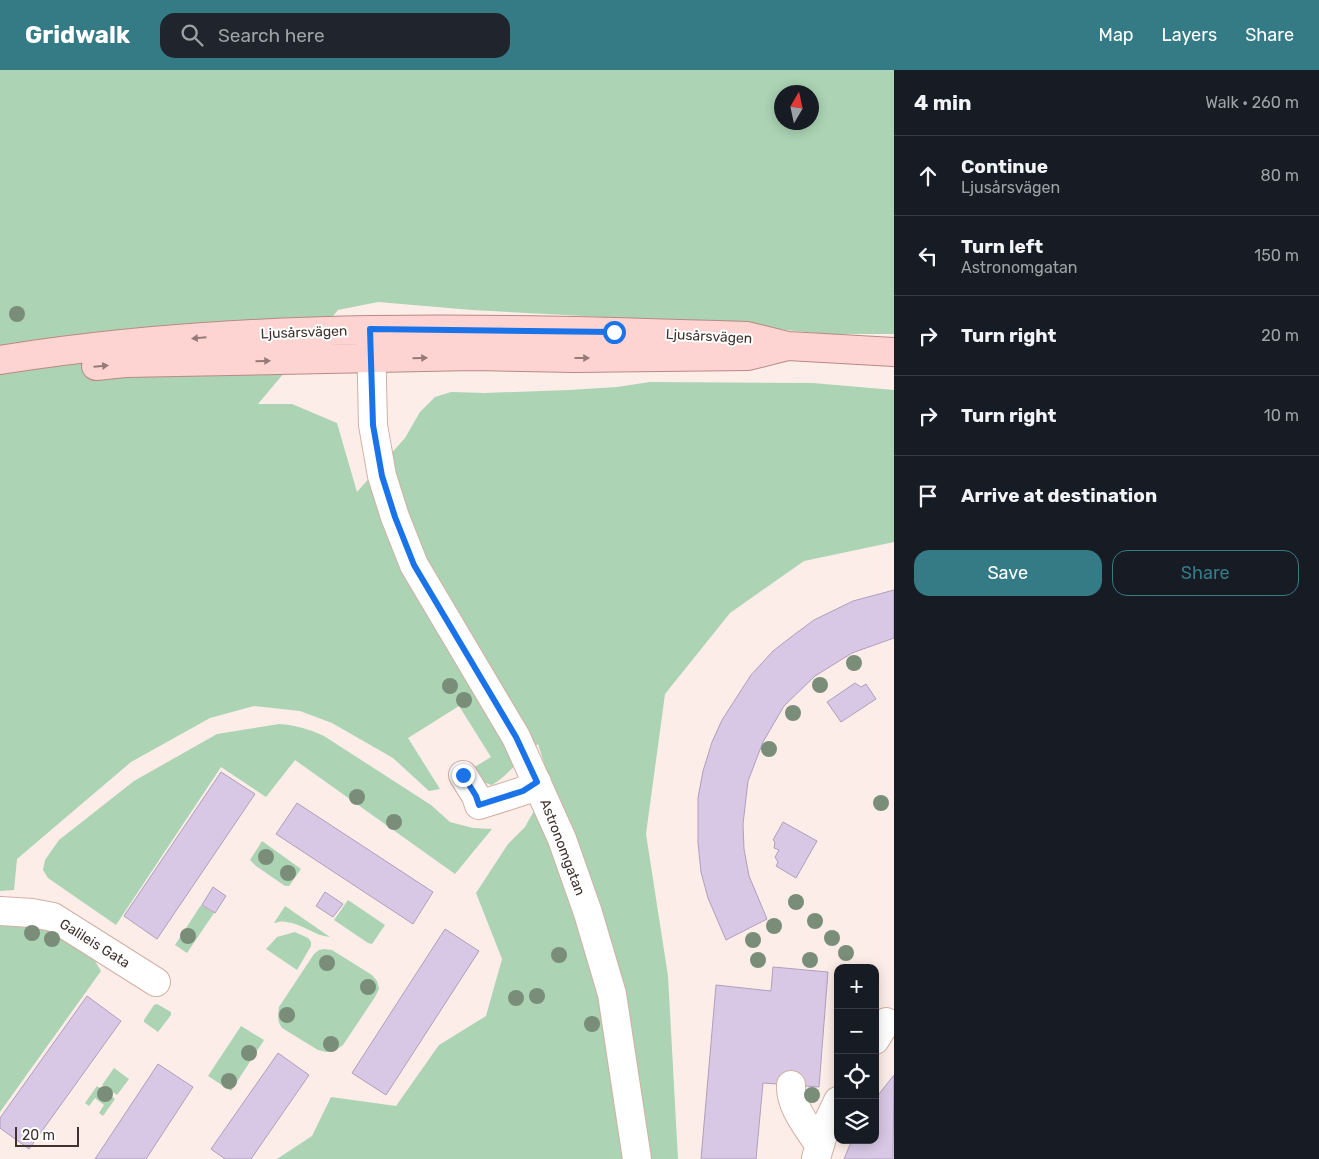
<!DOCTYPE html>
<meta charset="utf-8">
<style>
body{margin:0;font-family:Rubik,sans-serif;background:#20242c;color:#f1f3f6}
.controls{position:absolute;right:15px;bottom:15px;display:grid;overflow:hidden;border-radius:10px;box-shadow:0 2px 12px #0003}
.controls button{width:45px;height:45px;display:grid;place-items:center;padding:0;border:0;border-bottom:1px solid #363941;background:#171b24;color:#f1f3f6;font:25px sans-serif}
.compass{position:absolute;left:774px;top:15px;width:45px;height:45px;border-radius:50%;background:#171b24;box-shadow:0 2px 12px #0003;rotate:9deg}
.scale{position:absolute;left:15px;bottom:12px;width:64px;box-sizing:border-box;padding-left:5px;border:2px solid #40322e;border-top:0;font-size:14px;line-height:18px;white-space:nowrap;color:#40322e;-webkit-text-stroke:4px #fff;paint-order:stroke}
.stop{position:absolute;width:15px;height:15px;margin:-11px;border:4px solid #1a73e8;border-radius:50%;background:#fff}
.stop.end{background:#1a73e8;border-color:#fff;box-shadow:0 1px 5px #0008}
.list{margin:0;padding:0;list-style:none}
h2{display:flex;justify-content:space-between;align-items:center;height:65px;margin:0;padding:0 20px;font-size:21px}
h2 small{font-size:16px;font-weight:400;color:#9ea1a6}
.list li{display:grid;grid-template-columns:32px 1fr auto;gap:15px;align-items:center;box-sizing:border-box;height:80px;padding:0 20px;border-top:1px solid #363941}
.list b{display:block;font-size:19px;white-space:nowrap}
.list p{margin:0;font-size:16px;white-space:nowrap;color:#9ea1a6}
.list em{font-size:16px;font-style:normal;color:#9ea1a6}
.actions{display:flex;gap:10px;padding:15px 20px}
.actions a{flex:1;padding:11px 0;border:1px solid #347b85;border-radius:15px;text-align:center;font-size:18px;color:#347b85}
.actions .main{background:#347b85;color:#fff}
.icon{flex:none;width:28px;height:28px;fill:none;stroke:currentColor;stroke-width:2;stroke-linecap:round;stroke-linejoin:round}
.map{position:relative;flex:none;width:894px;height:1089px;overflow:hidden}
header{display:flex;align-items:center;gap:30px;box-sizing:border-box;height:70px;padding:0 25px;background:#347b85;color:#fff}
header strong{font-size:24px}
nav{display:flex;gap:28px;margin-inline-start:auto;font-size:18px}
.search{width:350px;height:45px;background:#20242c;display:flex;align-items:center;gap:12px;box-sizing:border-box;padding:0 18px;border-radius:15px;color:#9ea1a6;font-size:19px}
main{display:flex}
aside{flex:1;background:#171b24}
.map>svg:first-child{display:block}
</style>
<header>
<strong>Gridwalk</strong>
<div class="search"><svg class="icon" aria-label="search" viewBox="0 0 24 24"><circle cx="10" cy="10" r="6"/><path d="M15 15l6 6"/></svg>Search here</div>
<nav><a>Map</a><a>Layers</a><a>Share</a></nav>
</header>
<main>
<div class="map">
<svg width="894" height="1089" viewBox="0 0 894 1089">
<rect width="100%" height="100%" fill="#fcede8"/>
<!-- green -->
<path fill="#abd3b4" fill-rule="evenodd" d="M 0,0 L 894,0 L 894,264 L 825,264 L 717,253 L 472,240 L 378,232 L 338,240 L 311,272 L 332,273 L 338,275 L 300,284 L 258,334 L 292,334 L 337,353 L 357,422 L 405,368 L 420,342 L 435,327 L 451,322 L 484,323 L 569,320 L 617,317 L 650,312 L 813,313 L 894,320 L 894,472 L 804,491 L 730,543 L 665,624 L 646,764 L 668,906 L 678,1089 L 277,1089 L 312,1066 L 331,1027 L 396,1036 L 439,975 L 486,946 L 502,889 L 476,823 L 508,774 L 525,757 L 550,712 L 538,674 C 521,687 510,704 492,715 L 479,711 L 473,698 L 491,687 L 459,636 L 408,668 L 440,719 L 429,721 L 393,688 L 332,653 L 300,641 L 254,636 L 210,648 L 131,692 L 17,789 L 14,820 L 0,821 ZM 782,22 L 812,22 L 812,52 L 782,52 Z
M 279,654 C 295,655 309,659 324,666 L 431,735 L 450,752 L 473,758 L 492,759 L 455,804 L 295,690 L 266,727 L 221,697 L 116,855 L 48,808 L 43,800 L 45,790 L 59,770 L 134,711 L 217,664 Z
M 262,771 L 301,799 L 289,816 L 285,816 L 256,796 L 250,790 Z
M 348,830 L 385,855 L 372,874 L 368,873 L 334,850 Z
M 201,835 L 214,843 L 187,883 L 175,875 Z
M 285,836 L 330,867 C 314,866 302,853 286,852 C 282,851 278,852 274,853 Z
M 22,852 L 58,864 L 92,886 L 101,901 L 0,1042 L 0,854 Z
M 295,862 L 308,868 L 311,872 L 311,876 L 297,900 L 266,879 L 277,867 Z
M 324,879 L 332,880 L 372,905 L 377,911 L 379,919 L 375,927 L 343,975 L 335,981 L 326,982 L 318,980 L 282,958 C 277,951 278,946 279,937 L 314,884 L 319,880 Z
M 157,934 L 171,942 L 171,945 L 158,962 L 144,952 L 144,950 L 154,935 Z
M 241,956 L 264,970 L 231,1021 L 208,1006 Z
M 114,998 L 129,1009 L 117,1025 L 102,1015 Z
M 97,1016 L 115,1029 L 103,1046 L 99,1043 L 104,1035 L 95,1028 L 89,1036 L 85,1033 Z"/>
<!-- building -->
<path fill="#d8c7e5" stroke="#af9fbc" d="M 894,520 L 894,568 L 852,583 L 815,606 L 784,636 L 763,672 L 748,711 L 743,754 L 744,779 L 749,806 L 767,849 L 726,870 L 708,828 L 701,802 L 698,773 L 698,728 L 703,701 L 712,672 L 722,650 L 751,605 L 773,581 L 795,564 L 814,550 L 853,531 Z
M 855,613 L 861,617 L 866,614 L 876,629 L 841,652 L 827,632 Z
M 221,702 L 255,724 L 157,869 L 124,846 Z
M 297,733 L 433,822 L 413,854 L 276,764 Z
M 783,752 L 817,771 L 796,808 L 776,796 L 778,792 L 775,787 L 779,780 L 774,778 L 775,772 L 773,770 Z
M 213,817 L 226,826 L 215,843 L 202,835 Z
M 325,822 L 343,834 L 333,847 L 316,836 Z
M 445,859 L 479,881 L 386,1025 L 352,1003 Z
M 773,897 L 828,902 L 819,1017 L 763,1013 L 756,1089 L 701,1089 L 716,915 L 771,921 Z
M 87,926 L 121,951 L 29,1079 L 0,1058 L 0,1048 Z
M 278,983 L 309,1005 L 251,1089 L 225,1089 L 211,1079 Z
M 158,994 L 193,1017 L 146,1089 L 95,1089 Z
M 894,1005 L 893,1089 L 844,1089 L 852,1070 L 875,1070 L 875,1029 Z"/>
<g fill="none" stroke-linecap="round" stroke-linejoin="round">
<defs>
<path id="minor" d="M 371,265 L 373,355 L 382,406 L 395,447 L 414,495 L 516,667 L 562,769 L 588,843 L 612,924 L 637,1089
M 463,705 L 476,726 L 479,735 L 523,721 L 537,712
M 0,841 L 32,843 L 53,847 L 156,912
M 875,970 L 886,952
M 791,1015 C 790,1037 808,1057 819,1075
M 816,1088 L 825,1058 L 838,1031"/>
<path id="major" d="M 0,290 C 247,250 498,258 747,266 L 788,276 L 894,282
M 96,296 L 125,293 L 474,286 L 574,288 L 748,286 L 784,277"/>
</defs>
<!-- minor casing -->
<use href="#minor" stroke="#d2b0a3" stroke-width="30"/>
<!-- major casing -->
<use href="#major" stroke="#ba8985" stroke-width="30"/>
<!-- minor -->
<use href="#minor" stroke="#fff" stroke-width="28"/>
<!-- major -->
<use href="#major" stroke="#fdd4d2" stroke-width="28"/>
</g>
<!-- trees -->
<g fill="#798d79">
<circle cx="17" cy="244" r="8"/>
<circle cx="854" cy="593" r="8"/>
<circle cx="820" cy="615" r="8"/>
<circle cx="450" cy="616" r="8"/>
<circle cx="464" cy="630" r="8"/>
<circle cx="793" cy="643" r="8"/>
<circle cx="769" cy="679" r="8"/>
<circle cx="357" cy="727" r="8"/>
<circle cx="881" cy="733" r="8"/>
<circle cx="394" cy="752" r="8"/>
<circle cx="266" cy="787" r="8"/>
<circle cx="288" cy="803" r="8"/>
<circle cx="796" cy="832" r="8"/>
<circle cx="815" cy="851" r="8"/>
<circle cx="774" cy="856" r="8"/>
<circle cx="32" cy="863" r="8"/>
<circle cx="188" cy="866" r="8"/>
<circle cx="832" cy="868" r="8"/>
<circle cx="52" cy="869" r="8"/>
<circle cx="753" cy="870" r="8"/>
<circle cx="846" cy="883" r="8"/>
<circle cx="559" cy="885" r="8"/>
<circle cx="758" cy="890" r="8"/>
<circle cx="810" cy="890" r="8"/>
<circle cx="327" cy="893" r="8"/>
<circle cx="368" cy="917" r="8"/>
<circle cx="537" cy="926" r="8"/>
<circle cx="516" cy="928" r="8"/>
<circle cx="287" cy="945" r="8"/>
<circle cx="592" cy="954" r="8"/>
<circle cx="331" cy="974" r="8"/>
<circle cx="249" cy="983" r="8"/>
<circle cx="229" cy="1011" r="8"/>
<circle cx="105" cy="1024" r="8"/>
<circle cx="812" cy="1025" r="8"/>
</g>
<!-- one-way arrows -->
<defs><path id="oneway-solid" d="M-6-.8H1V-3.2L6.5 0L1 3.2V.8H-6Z" transform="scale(1.25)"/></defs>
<g fill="#957b78">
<use href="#oneway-solid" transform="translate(199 268) rotate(175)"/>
<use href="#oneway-solid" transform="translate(420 288) rotate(-2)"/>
<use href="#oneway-solid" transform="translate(582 288)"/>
<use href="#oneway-solid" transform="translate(263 291) rotate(-1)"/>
<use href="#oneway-solid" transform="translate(101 296) rotate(-5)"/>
</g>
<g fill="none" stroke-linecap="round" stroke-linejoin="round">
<!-- route -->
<path stroke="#1a73e8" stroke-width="6" d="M 463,705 L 476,726 L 479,735 L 523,721 L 537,712 L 516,667 L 414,495 L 395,447 L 382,406 L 373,355 L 370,259 L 614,262"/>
</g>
<g text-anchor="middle" stroke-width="4" stroke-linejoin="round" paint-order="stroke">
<!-- street labels -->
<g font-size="14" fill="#40322e" stroke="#fff">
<text transform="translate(304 262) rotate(-2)" y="5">Ljusårsvägen</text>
<text transform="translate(709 266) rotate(3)" y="5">Ljusårsvägen</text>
<text transform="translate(563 777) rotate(69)" y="5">Astronomgatan</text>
<text transform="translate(95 873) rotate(32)" y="5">Galileis Gata</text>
</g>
</g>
</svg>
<div class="controls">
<button>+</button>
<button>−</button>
<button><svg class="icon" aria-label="locate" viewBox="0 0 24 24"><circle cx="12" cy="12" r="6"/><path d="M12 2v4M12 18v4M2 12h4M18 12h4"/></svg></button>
<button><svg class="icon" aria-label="layers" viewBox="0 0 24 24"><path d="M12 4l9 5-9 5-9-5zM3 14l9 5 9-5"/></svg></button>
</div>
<svg class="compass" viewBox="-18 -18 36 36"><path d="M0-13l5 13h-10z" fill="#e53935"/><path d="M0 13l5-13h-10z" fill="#9ea1a6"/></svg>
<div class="scale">20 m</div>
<div class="stop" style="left:614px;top:262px"></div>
<div class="stop end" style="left:463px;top:705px"></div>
</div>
<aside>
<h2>4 min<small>Walk · 260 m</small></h2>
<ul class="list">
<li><svg class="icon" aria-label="ahead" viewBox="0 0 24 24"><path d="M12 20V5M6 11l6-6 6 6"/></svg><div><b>Continue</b><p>Ljusårsvägen</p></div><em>80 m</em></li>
<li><svg class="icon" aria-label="left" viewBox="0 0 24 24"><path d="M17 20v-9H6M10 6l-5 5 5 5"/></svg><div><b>Turn left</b><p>Astronomgatan</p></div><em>150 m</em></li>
<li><svg class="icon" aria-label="right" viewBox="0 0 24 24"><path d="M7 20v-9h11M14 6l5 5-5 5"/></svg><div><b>Turn right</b></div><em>20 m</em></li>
<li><svg class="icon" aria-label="right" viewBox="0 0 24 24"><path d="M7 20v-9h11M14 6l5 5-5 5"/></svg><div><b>Turn right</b></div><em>10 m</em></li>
<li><svg class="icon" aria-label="arrive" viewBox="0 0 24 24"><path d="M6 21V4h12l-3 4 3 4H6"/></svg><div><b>Arrive at destination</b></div></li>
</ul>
<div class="actions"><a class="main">Save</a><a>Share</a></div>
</aside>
</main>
